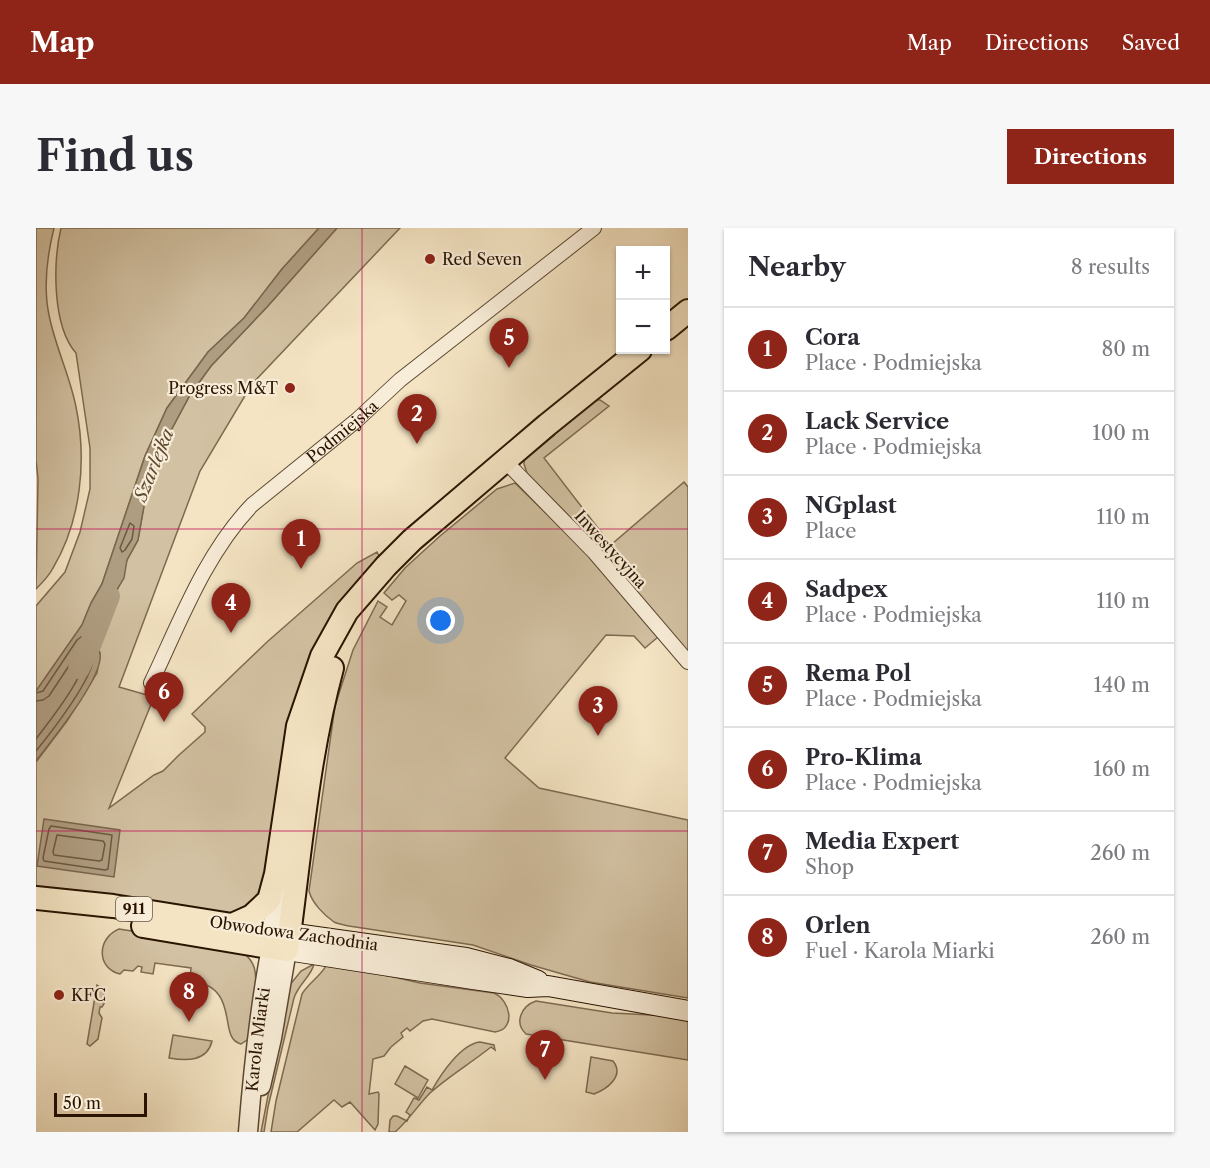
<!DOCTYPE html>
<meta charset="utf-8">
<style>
body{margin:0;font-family:"Libre Caslon Text",serif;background:#f7f7f7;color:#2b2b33}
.controls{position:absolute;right:18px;top:18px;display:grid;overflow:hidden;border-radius:0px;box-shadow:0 2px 4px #0004}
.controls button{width:54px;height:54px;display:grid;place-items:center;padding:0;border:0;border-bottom:2px solid #e1e1e2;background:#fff;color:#2b2b33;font:30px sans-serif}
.scale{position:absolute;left:18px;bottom:15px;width:93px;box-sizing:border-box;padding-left:6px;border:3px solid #2a1400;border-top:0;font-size:16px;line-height:21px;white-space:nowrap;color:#2a1400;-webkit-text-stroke:4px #f8edd8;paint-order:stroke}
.you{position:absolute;left:405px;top:393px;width:21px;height:21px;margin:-15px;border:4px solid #fff;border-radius:50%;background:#1a73e8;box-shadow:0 0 0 9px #1a73e833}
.badge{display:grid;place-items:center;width:39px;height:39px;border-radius:50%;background:#8f2418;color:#fff;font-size:20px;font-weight:700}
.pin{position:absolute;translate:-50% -50px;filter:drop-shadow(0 2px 3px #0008)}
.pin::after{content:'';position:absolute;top:32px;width:21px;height:18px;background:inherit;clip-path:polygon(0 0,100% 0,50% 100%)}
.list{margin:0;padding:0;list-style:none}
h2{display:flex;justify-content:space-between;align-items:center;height:78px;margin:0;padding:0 24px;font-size:26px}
h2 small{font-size:20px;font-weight:400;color:#7c7c81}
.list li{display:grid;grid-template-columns:39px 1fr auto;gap:18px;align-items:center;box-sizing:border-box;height:84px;padding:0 24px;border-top:2px solid #e1e1e2}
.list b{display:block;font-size:22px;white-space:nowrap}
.list p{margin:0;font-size:20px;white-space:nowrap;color:#7c7c81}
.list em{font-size:20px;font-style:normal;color:#7c7c81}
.map{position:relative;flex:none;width:652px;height:904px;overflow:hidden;border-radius:0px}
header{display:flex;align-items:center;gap:36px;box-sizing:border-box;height:84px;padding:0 30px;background:#8f2418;color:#fff}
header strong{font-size:28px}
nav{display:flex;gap:33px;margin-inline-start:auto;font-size:21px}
.intro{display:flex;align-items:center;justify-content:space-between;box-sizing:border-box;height:144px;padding:0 36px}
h1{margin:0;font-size:42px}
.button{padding:15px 27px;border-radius:0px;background:#8f2418;color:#fff;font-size:21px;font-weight:700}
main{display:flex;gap:36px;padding:0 36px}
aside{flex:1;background:#fff;border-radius:0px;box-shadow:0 2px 4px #0004}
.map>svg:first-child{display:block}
</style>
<header>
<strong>Map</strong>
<nav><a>Map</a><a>Directions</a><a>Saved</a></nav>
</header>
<div class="intro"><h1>Find us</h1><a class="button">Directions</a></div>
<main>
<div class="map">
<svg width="652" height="904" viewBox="0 0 652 904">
<rect width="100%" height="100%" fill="#f4e4c3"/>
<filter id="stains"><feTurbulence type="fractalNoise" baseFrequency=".00333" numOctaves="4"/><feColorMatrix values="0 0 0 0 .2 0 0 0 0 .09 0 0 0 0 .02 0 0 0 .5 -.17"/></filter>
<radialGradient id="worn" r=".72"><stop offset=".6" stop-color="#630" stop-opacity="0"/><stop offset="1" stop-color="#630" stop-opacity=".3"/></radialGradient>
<!-- green -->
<path fill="#d2c1a2" stroke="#7e6a51" stroke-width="1.5" d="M 0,0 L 18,0 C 11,28 7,58 13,87 C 19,118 34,148 40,179 C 51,232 45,293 17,340 C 13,348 6,355 0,361 L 2,251 L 0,232 Z
M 25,0 L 283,0 L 246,41 L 208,90 L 172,124 L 131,180 L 109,228 L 66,356 L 55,375 L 46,397 L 0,463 L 0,378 L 29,344 L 44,304 L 54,261 L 54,220 L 40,125 C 16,98 17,34 25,0 Z
M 301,0 L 364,0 L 216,156 L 164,243 L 83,459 L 118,469 L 73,580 L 118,547 L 127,543 L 143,527 L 169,504 L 169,499 L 156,486 L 231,414 L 321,335 L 341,324 L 343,328 L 320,358 L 225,666 C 214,678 205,684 189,687 L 0,661 L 0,534 L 31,493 L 61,445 L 64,425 L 54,405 L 66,392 L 73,374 L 80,366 L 91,332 L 102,312 L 112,255 L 124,223 L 154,167 L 175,138 L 231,79 Z
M 552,172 L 564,172 L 573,178 L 508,230 L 568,308 L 562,313 L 557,313 L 491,245 L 488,236 L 489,226 Z
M 648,254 L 652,259 L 652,424 L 570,327 L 576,316 Z
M 479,255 L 547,321 L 622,409 L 609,420 L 598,408 L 570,407 L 469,530 L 503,560 L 652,592 L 652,770 L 554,754 L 495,737 L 437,717 L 313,698 C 309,697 302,696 298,694 C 288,687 276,675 273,663 L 299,478 L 317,422 L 342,373 L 351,379 L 344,389 L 356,397 L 370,373 L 363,367 L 356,372 L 348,365 L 369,340 L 404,308 L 461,261 Z
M 83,701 L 197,719 C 223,731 221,746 218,771 C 217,784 216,797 214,810 L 205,816 C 180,810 207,760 154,752 L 155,740 L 119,735 L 117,746 L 105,744 L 106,739 L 102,738 L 97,743 L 88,742 L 84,746 C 60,740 61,710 83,701 Z
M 292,734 L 384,755 L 458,765 C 474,772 481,801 459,804 L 396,791 L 387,793 L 374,803 L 371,800 L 365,805 L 367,809 L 355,819 L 348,828 L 337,831 L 333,866 L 342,864 L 343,866 L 342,896 L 339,902 L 314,874 L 306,879 L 298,872 L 261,904 L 235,904 L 240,873 L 266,766 C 273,754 287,747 292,734 Z
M 278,736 C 275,749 263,755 258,770 L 232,879 L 228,904 L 225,904 L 253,758 L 265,743 Z
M 61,757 L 67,761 L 69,772 L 65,772 L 65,774 L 69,774 L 66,779 L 64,779 L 63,785 L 66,790 L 62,811 L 54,818 L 51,816 Z
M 500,773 L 576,785 L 636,788 L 652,793 L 652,832 L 490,806 C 478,795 485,778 500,773 Z
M 137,807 L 176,813 C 171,834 150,833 133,830 Z
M 444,814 L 458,817 L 459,822 L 455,819 C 435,835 413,848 394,865 C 382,877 373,892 359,904 L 353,904 L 354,892 L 357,888 L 361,888 L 371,893 L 374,887 L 370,884 L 378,870 L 383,872 L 391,859 L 396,862 C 405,846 425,816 444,814 Z
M 555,829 L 577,833 C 589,848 571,861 558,866 L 550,864 Z
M 369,838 L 392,852 L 382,870 L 359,856 Z"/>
<!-- water -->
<path fill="#af9d81" stroke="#7a664d" stroke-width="1.5" d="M 283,0 L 301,0 L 231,79 L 175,138 L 154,167 L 124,223 L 112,255 L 102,312 L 91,332 L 88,350 L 73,375 L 66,392 L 54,405 C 55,412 63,419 64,426 C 68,449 15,513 0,533 L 0,463 L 46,397 L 55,375 L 66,356 L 109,228 L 131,180 L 172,124 L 208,90 L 246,41 Z
M 8,591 L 84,602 L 78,649 L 1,638 Z"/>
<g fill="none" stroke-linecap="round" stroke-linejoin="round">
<!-- shore -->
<path stroke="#6c5840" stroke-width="1.5" d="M 94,295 L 98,298 L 96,311 L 89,322 L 86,324 L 84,320 Z
M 0,465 L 7,463 L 41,412 L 45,409 L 48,409 C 50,414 56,420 57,426 C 62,445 13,507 0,523
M 0,473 L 7,472 L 13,468 L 42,424 L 47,424 C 57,440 11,496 0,511
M 15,598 L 76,607 L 72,641 L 69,642 L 8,633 L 7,630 L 13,601 Z
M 21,607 L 67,613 L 69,616 L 66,632 L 63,633 L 18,627 L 17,624 Z"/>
<!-- river -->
<path stroke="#af9d81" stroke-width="22" d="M 43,440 L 55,415 L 73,368"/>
<defs>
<g id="minor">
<path d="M 469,233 L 558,324 L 652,434"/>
<path id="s1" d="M 115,455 C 144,394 169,326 216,277 L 321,192 L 364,152 L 558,0"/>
</g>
<g id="tertiary">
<path d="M 225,858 L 236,810 L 251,722"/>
<path id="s2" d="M 212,904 C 217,842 223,781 235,720"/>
</g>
<path id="secondary" d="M 196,697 L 430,730 L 473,741 L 502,753
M 236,715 L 240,680 L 240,655
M 251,722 L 437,751 L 492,759 L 512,758 L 652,783"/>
<path id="primary" d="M 630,101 L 652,83
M 0,670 L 77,678 L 196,697 L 216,688 L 233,672 L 240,646 L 262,498 L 286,428 L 311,383 L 350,338 L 376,312 L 511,197 L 604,122
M 107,698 L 251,722 C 264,628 271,532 296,440"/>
</defs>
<!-- minor casing -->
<use href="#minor" stroke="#5c4831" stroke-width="16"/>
<!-- tertiary casing -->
<use href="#tertiary" stroke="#5c4831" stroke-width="21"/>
<!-- secondary casing -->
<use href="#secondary" stroke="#2a1400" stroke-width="22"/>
<!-- primary casing -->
<use href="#primary" stroke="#2a1400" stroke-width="26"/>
<!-- minor -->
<use href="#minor" stroke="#f8edd8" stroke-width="14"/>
<!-- tertiary -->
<use href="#tertiary" stroke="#f8edd8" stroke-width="18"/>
<!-- secondary -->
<use href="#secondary" stroke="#f8edd8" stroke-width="20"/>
<!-- primary -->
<use href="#primary" stroke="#f4e4c3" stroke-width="22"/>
</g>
<!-- grid -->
<path fill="none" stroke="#c2185b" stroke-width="1.5" stroke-opacity="0.55" d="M 326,0 L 326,904M 0,301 L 652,301M 0,603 L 652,603"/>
<!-- markers -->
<g fill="#8f2418" stroke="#f8edd8" stroke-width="2">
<circle cx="394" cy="31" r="6"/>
<circle cx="254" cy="160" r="6"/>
<circle cx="23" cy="767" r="6"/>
</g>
<g text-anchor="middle" stroke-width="4.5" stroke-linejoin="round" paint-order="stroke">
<!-- shield labels -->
<rect fill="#f8edd8" stroke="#685541" stroke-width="1.5" x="80" y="669" width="36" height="24" rx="4.5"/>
<g font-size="15" font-weight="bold" fill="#2a1400">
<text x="98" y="686">911</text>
</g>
<!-- poi labels -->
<g font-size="16" fill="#2a1400" stroke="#f8edd8" text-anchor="start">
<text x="406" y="37">Red Seven</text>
<text x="242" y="166" text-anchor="end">Progress M&amp;T</text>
<text x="35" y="773">KFC</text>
</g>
<!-- street labels -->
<g font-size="16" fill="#2a1400" stroke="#f8edd8">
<text dy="6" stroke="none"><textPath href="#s1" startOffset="322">Podmiejska</textPath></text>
<text transform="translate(575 321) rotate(48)" y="6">Inwestycyjna</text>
<text transform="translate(258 705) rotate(8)" y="6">Obwodowa Zachodnia</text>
<text dy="6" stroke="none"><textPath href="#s2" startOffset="93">Karola Miarki</textPath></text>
</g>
<!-- water labels -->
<g font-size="18" font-style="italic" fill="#5f4b34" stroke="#f8edd8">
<text transform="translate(118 237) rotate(-68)" y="6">Szarlejka</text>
</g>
</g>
<rect width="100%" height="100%" filter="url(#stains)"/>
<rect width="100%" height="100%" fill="url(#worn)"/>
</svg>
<div class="controls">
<button>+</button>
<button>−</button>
</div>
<div class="scale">50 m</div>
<div class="you"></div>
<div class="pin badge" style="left:265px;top:341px">1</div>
<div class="pin badge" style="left:381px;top:216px">2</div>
<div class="pin badge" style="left:562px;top:508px">3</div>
<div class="pin badge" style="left:195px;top:405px">4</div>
<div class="pin badge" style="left:473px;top:140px">5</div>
<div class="pin badge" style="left:128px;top:494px">6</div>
<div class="pin badge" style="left:509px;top:852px">7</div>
<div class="pin badge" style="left:153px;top:794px">8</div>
</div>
<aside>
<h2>Nearby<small>8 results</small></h2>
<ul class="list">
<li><span class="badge">1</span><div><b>Cora</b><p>Place · Podmiejska</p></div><em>80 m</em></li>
<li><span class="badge">2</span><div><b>Lack Service</b><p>Place · Podmiejska</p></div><em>100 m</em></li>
<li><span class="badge">3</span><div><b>NGplast</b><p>Place</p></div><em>110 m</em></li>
<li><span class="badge">4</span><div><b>Sadpex</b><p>Place · Podmiejska</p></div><em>110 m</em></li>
<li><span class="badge">5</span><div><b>Rema Pol</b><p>Place · Podmiejska</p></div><em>140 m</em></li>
<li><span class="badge">6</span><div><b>Pro-Klima</b><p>Place · Podmiejska</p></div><em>160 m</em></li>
<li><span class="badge">7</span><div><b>Media Expert</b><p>Shop</p></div><em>260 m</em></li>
<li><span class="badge">8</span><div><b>Orlen</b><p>Fuel · Karola Miarki</p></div><em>260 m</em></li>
</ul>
</aside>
</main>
